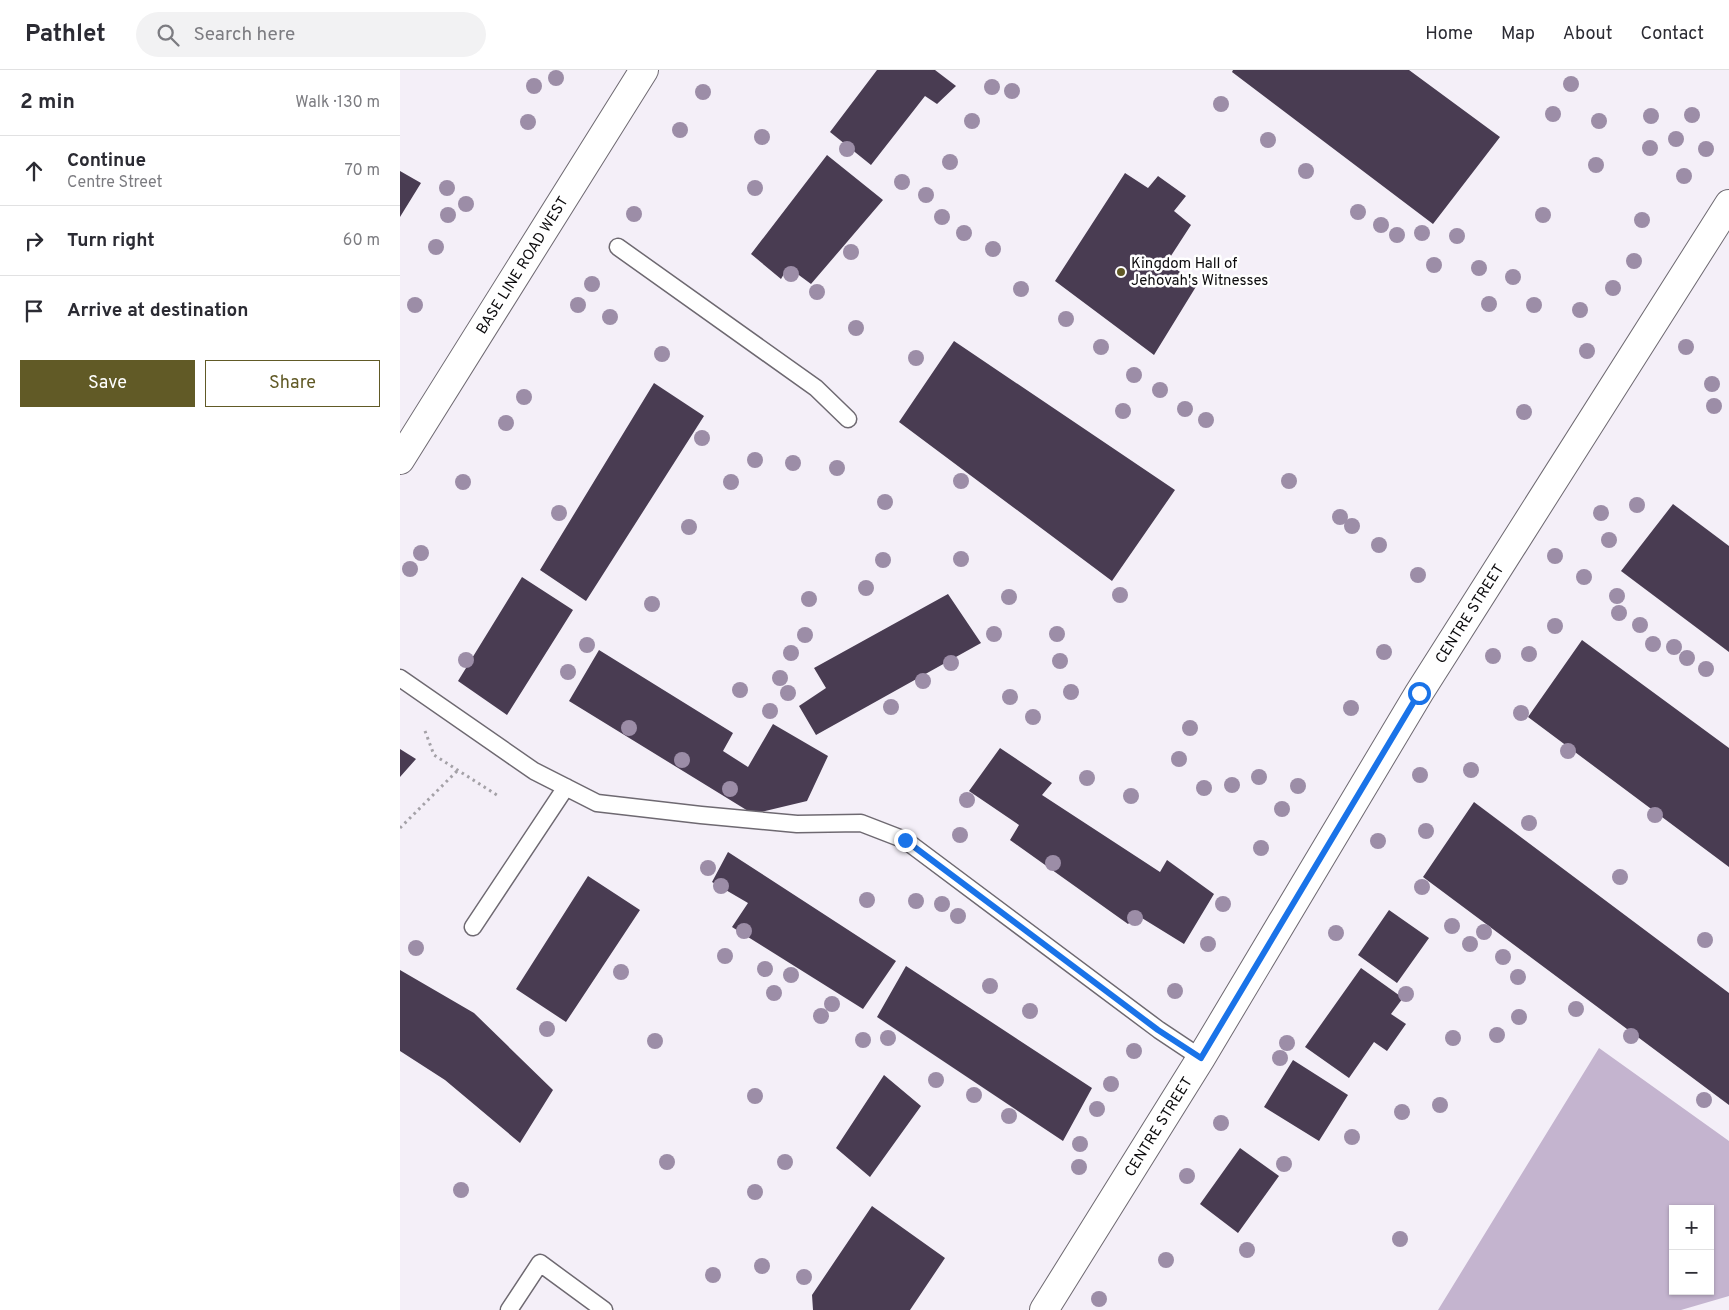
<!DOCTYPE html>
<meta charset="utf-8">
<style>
body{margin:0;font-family:Overpass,sans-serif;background:#f2f2f3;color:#2b2b33}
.controls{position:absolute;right:15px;bottom:15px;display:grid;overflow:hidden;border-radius:0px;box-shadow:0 1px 4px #0004}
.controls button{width:45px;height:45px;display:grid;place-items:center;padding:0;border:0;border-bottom:1px solid #e1e1e2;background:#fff;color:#2b2b33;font:25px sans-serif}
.stop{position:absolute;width:15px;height:15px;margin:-11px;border:4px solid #1a73e8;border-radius:50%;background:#fff}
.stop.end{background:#1a73e8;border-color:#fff;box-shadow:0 1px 5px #0008}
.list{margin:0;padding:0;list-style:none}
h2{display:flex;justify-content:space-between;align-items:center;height:65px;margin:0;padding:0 20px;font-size:21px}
h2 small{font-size:16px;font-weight:400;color:#7c7c81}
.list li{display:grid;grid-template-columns:32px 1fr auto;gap:15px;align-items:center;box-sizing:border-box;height:70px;padding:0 20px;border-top:1px solid #e1e1e2}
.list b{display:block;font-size:19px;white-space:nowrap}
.list p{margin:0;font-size:16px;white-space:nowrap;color:#7c7c81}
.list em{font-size:16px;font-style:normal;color:#7c7c81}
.actions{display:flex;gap:10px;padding:15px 20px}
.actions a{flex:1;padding:11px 0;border:1px solid #615a26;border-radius:0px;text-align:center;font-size:18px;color:#615a26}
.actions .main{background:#615a26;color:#fff}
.icon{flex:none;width:28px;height:28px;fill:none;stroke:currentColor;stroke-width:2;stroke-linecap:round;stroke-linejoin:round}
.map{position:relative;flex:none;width:1329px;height:1240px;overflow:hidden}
header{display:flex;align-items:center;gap:30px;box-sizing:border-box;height:70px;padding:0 25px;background:#fff;border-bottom:1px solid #e1e1e2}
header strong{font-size:24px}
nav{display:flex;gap:28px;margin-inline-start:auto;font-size:18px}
.search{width:350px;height:45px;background:#f2f2f3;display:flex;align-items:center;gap:12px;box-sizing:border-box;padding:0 18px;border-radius:28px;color:#7c7c81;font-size:19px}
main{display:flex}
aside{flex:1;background:#fff}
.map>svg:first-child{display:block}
</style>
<header>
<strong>Pathlet</strong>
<div class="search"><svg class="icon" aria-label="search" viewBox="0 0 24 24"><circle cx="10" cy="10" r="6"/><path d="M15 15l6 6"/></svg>Search here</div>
<nav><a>Home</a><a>Map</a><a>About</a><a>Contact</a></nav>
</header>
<main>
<aside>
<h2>2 min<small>Walk · 130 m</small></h2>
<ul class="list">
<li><svg class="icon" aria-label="ahead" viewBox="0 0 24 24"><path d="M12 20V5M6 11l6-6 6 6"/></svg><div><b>Continue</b><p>Centre Street</p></div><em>70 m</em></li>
<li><svg class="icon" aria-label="right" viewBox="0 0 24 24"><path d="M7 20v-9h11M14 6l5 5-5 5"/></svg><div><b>Turn right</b></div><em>60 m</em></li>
<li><svg class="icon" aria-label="arrive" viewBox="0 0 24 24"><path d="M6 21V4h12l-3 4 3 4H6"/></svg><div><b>Arrive at destination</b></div></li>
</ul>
<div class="actions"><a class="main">Save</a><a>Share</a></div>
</aside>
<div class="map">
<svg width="1329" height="1240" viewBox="0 0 1329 1240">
<rect width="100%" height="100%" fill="#f4eff8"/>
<!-- forest -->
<path fill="#c4b4cf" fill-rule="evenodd" d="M 1199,978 L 1329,1071 L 1329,1226 L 1281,1240 L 1038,1240 ZM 1273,1139 L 1310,1139 L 1310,1221 L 1273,1221 Z"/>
<!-- building -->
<path fill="#493c52" d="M 477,0 L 535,0 L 556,16 L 537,34 L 525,26 L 471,95 L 430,62 Z
M 833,0 L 1009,0 L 1100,67 L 1033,154 L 832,2 Z
M 427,85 L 483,130 L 411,214 L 388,197 L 381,209 L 351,184 Z
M 0,101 L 21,113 L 0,147 Z
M 725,103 L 748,118 L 758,106 L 786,126 L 774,141 L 791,155 L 767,192 L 797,215 L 754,285 L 655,211 Z
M 554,271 L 775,420 L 712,511 L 499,352 Z
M 254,313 L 304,346 L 186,531 L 140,500 Z
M 1273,434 L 1329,476 L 1329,582 L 1221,501 Z
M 122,507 L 173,540 L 107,645 L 58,611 Z
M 548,524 L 581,573 L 416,665 L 399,636 L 426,618 L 414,598 Z
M 1182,570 L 1329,678 L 1329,797 L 1128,647 Z
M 199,580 L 333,663 L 323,681 L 348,697 L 373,654 L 428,686 L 407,731 L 353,744 L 169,631 Z
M 600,678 L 652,713 L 642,725 L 760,802 L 767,790 L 814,824 L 784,874 L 737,845 L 728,854 L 610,770 L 619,755 L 569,721 Z
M 0,679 L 16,689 L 0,707 Z
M 1074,732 L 1329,923 L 1329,1035 L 1023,807 Z
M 328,782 L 496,891 L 463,939 L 332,857 L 348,833 L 312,812 Z
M 188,806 L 240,840 L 166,952 L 116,919 Z
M 989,840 L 1029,868 L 997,913 L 958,885 Z
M 506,896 L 692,1018 L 663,1071 L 477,947 Z
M 961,898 L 1003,928 L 991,944 L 1006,954 L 987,981 L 974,972 L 949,1008 L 905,977 Z
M 0,900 L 74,943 L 153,1020 L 120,1073 L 45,1010 L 0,981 Z
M 893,990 L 948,1025 L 919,1071 L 864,1037 Z
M 484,1005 L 521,1036 L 470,1107 L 436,1078 Z
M 840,1078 L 879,1106 L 838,1163 L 800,1134 Z
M 472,1136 L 545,1188 L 510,1240 L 413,1240 L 412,1225 Z"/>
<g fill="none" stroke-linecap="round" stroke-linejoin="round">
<defs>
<path id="service" d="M 218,177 L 416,318 L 448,349
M 0,608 L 134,701 L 197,733 L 301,745 L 397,754 L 461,753 L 505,770 L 759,960 L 801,988
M 73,857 L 166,717
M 109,1240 L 140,1193 L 204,1240"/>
<g id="minor">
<path id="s1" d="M 644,1240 L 801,988 L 1019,623 L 1329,134"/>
</g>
<g id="tertiary">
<path id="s2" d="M 0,390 L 244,0"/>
</g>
</defs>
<!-- service casing -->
<use href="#service" stroke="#6e6971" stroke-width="19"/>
<!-- minor casing -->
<use href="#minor" stroke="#6e6971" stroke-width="30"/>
<!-- tertiary casing -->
<use href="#tertiary" stroke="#6e6971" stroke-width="30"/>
<!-- path -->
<path stroke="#a4a1a7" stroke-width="3" stroke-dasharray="2.5 4" stroke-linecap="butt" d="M 25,661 L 34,685 L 100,727
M 0,758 L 58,700"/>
<!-- service -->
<use href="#service" stroke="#fff" stroke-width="16"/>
<!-- minor -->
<use href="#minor" stroke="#fff" stroke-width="28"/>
<!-- tertiary -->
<use href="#tertiary" stroke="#fff" stroke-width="28"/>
</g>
<!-- trees -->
<g fill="#9c8da7">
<circle cx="156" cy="8" r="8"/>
<circle cx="1171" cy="14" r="8"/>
<circle cx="134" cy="16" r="8"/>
<circle cx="592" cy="17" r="8"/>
<circle cx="612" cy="21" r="8"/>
<circle cx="303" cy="22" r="8"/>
<circle cx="821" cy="34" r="8"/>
<circle cx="1153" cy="44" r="8"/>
<circle cx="1292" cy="45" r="8"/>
<circle cx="1251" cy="46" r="8"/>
<circle cx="572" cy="51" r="8"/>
<circle cx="1199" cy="51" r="8"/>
<circle cx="128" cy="52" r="8"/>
<circle cx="280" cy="60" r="8"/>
<circle cx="362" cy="67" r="8"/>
<circle cx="1276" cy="69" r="8"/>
<circle cx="868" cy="70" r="8"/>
<circle cx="1250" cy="78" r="8"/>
<circle cx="447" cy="79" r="8"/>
<circle cx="1306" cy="79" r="8"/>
<circle cx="550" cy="92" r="8"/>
<circle cx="1196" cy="95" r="8"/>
<circle cx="906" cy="101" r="8"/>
<circle cx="1284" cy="106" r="8"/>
<circle cx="502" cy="112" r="8"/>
<circle cx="47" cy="118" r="8"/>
<circle cx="355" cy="118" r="8"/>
<circle cx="526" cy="125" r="8"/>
<circle cx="66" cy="134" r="8"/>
<circle cx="958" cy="142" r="8"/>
<circle cx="234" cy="144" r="8"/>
<circle cx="48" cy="145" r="8"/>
<circle cx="1143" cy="145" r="8"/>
<circle cx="542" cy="147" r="8"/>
<circle cx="1242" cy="150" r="8"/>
<circle cx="981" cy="155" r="8"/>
<circle cx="564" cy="163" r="8"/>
<circle cx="1022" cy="163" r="8"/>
<circle cx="997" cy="165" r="8"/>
<circle cx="1057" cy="166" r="8"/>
<circle cx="36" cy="177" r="8"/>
<circle cx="593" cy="179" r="8"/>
<circle cx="451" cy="182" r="8"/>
<circle cx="1234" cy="191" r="8"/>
<circle cx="1034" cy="195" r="8"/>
<circle cx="1079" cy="198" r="8"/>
<circle cx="391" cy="204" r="8"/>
<circle cx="1113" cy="207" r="8"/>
<circle cx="192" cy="214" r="8"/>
<circle cx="1213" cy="218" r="8"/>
<circle cx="621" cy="219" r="8"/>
<circle cx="417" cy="222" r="8"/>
<circle cx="1089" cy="234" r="8"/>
<circle cx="15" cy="235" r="8"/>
<circle cx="178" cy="235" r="8"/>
<circle cx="1134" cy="235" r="8"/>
<circle cx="1180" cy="240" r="8"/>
<circle cx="210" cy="247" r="8"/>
<circle cx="666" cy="249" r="8"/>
<circle cx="456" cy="258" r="8"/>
<circle cx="701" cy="277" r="8"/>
<circle cx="1286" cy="277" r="8"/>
<circle cx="1187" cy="281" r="8"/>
<circle cx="262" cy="284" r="8"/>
<circle cx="516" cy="288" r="8"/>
<circle cx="734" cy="305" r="8"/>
<circle cx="1312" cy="314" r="8"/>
<circle cx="760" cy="320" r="8"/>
<circle cx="124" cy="327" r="8"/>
<circle cx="1314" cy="336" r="8"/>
<circle cx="785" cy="339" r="8"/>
<circle cx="723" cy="341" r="8"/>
<circle cx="1124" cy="342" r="8"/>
<circle cx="806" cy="350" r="8"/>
<circle cx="106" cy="353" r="8"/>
<circle cx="302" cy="368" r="8"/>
<circle cx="355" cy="390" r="8"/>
<circle cx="393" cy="393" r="8"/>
<circle cx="437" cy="398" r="8"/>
<circle cx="561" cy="411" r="8"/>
<circle cx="889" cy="411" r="8"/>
<circle cx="63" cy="412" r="8"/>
<circle cx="331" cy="412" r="8"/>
<circle cx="485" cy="432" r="8"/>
<circle cx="1237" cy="435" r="8"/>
<circle cx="159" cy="443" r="8"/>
<circle cx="1201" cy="443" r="8"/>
<circle cx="940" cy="447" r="8"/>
<circle cx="952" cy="456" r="8"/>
<circle cx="289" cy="457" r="8"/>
<circle cx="1209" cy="470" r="8"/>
<circle cx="979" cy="475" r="8"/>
<circle cx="21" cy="483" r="8"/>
<circle cx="1155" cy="486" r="8"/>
<circle cx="561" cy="489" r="8"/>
<circle cx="483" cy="490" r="8"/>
<circle cx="10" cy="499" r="8"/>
<circle cx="1018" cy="505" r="8"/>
<circle cx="1184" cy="507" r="8"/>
<circle cx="466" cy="518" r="8"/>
<circle cx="720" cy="525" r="8"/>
<circle cx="1217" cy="526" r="8"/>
<circle cx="609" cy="527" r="8"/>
<circle cx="409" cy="529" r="8"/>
<circle cx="252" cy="534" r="8"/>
<circle cx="1219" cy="543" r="8"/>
<circle cx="1240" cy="555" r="8"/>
<circle cx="1155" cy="556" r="8"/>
<circle cx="594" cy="564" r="8"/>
<circle cx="657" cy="564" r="8"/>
<circle cx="405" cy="565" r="8"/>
<circle cx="1253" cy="574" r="8"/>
<circle cx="187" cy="575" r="8"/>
<circle cx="1274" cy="577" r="8"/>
<circle cx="984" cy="582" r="8"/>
<circle cx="391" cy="583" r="8"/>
<circle cx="1129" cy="584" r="8"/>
<circle cx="1093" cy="586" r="8"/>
<circle cx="1287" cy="588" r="8"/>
<circle cx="66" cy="590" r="8"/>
<circle cx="660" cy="591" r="8"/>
<circle cx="551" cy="593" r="8"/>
<circle cx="1306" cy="599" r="8"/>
<circle cx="168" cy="602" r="8"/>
<circle cx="380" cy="608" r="8"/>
<circle cx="523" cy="611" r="8"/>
<circle cx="340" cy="620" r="8"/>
<circle cx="671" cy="622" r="8"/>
<circle cx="388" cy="623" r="8"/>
<circle cx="610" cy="627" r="8"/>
<circle cx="491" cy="637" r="8"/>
<circle cx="951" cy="638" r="8"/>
<circle cx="370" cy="641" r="8"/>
<circle cx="1121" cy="643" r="8"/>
<circle cx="633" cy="647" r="8"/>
<circle cx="229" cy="658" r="8"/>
<circle cx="790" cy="658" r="8"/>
<circle cx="1168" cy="681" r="8"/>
<circle cx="779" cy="689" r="8"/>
<circle cx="282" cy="690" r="8"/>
<circle cx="1071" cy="700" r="8"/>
<circle cx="1020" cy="705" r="8"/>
<circle cx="859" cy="707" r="8"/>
<circle cx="687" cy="708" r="8"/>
<circle cx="832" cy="715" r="8"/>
<circle cx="898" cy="716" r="8"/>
<circle cx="804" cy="718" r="8"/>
<circle cx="330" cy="719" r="8"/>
<circle cx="731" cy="726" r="8"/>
<circle cx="567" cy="730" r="8"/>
<circle cx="882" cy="739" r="8"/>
<circle cx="1255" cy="745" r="8"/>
<circle cx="1129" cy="753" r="8"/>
<circle cx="1026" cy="761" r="8"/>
<circle cx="560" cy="765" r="8"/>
<circle cx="978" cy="771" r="8"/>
<circle cx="861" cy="778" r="8"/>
<circle cx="653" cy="793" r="8"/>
<circle cx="308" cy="798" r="8"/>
<circle cx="1220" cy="807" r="8"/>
<circle cx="321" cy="816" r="8"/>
<circle cx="1022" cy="817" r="8"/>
<circle cx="467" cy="830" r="8"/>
<circle cx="516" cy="831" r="8"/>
<circle cx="542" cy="834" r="8"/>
<circle cx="823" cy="834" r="8"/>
<circle cx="558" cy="846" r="8"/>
<circle cx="735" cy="848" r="8"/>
<circle cx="1052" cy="856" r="8"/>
<circle cx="344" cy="861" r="8"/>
<circle cx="1084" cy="862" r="8"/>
<circle cx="936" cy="863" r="8"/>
<circle cx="1305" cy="870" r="8"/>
<circle cx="808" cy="874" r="8"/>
<circle cx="1070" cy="874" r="8"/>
<circle cx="16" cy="878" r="8"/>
<circle cx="325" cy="886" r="8"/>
<circle cx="1103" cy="887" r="8"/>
<circle cx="365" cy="899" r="8"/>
<circle cx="221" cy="902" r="8"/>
<circle cx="391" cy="905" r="8"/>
<circle cx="1118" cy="907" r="8"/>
<circle cx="590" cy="916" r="8"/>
<circle cx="775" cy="921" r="8"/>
<circle cx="374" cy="923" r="8"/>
<circle cx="1006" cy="924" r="8"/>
<circle cx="432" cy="934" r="8"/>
<circle cx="1176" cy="939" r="8"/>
<circle cx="630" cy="941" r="8"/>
<circle cx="421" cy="946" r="8"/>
<circle cx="1119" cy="947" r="8"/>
<circle cx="147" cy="959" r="8"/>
<circle cx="1097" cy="965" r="8"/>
<circle cx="1231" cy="966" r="8"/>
<circle cx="488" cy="968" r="8"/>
<circle cx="1053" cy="968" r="8"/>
<circle cx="463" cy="970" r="8"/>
<circle cx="255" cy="971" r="8"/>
<circle cx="887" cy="973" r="8"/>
<circle cx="734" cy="981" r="8"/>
<circle cx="880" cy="988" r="8"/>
<circle cx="536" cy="1010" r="8"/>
<circle cx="711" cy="1014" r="8"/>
<circle cx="574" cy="1025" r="8"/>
<circle cx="355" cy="1026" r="8"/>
<circle cx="1304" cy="1030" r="8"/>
<circle cx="1040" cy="1035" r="8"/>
<circle cx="697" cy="1039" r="8"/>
<circle cx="1002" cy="1042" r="8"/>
<circle cx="609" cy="1046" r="8"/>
<circle cx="821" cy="1053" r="8"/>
<circle cx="952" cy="1067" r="8"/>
<circle cx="680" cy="1074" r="8"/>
<circle cx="267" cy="1092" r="8"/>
<circle cx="385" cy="1092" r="8"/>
<circle cx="884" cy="1094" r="8"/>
<circle cx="679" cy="1097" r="8"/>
<circle cx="787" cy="1106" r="8"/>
<circle cx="61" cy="1120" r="8"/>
<circle cx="355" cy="1122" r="8"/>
<circle cx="1000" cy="1169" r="8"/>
<circle cx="847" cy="1180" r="8"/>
<circle cx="766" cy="1190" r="8"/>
<circle cx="362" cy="1196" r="8"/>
<circle cx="313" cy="1205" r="8"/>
<circle cx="404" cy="1207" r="8"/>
<circle cx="699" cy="1229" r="8"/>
</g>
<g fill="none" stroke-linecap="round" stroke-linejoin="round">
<!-- route -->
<path stroke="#1a73e8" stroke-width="6" d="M 505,770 L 758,960 L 801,988 L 1019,623"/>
</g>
<!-- markers -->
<circle fill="#615a26" stroke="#fff" stroke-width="2" cx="721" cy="202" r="5"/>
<g text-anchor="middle" stroke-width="5" stroke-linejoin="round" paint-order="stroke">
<!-- poi labels -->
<g font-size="15" fill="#0c0b0d" stroke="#fff" text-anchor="start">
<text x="731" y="198">Kingdom Hall of<tspan x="731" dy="17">Jehovah's Witnesses</tspan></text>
</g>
<!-- street labels -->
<g font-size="15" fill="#0c0b0d" stroke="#fff">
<text dy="5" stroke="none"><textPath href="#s2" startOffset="230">BASE LINE ROAD WEST</textPath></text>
<text dy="5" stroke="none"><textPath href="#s1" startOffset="816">CENTRE STREET</textPath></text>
<text dy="5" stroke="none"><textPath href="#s1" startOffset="216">CENTRE STREET</textPath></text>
</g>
</g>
</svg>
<div class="controls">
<button>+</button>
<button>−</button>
</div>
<div class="stop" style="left:1019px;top:623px"></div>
<div class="stop end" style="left:505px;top:770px"></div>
</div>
</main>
